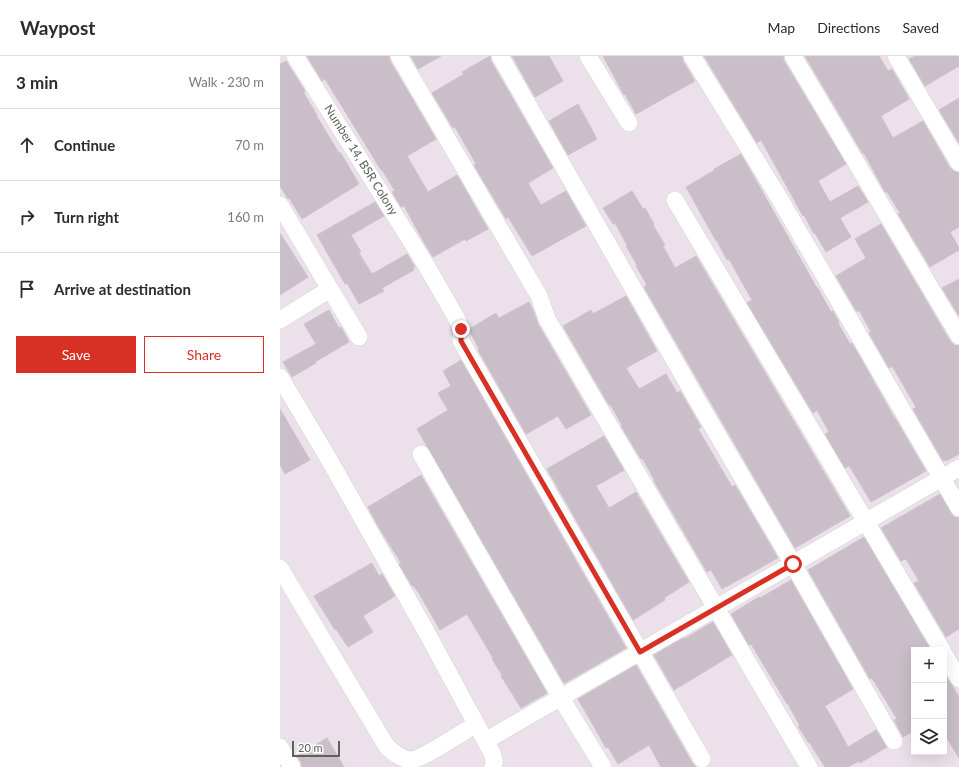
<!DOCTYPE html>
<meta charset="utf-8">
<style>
body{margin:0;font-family:Lato,sans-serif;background:#f2f2f3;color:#2b2b33}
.controls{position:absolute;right:12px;bottom:12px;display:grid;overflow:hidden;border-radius:0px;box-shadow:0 4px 16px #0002}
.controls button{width:36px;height:36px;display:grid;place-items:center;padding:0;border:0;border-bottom:1px solid #e1e1e2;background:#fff;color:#2b2b33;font:20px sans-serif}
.scale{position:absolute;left:12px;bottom:10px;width:48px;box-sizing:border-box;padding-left:4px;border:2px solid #5a625a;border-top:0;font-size:11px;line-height:14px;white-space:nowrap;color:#5a625a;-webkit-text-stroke:3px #fff;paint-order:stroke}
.stop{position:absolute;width:12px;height:12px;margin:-9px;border:3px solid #d93025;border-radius:50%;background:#fff}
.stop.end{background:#d93025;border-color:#fff;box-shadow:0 1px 4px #0008}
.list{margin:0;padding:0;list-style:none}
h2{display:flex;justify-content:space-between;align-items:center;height:52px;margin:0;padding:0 16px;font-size:17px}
h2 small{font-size:13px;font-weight:400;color:#7c7c81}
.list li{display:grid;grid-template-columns:26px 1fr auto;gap:12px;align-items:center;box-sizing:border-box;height:72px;padding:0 16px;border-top:1px solid #e1e1e2}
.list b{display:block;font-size:15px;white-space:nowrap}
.list em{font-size:13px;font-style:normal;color:#7c7c81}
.actions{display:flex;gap:8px;padding:12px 16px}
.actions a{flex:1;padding:9px 0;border:1px solid #d93025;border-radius:0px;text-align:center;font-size:14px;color:#d93025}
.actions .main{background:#d93025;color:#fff}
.icon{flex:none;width:22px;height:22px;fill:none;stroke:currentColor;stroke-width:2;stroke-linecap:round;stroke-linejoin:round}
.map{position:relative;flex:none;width:679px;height:711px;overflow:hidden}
header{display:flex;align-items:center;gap:24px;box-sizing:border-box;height:56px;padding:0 20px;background:#fff;border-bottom:1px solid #e1e1e2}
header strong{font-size:19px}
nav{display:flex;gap:22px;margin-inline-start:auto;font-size:14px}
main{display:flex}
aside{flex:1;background:#fff}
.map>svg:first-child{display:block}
</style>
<header>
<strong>Waypost</strong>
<nav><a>Map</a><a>Directions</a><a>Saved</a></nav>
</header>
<main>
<aside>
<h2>3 min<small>Walk · 230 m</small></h2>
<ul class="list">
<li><svg class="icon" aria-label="ahead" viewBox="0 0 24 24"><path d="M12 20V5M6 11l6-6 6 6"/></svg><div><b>Continue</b></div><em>70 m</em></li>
<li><svg class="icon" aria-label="right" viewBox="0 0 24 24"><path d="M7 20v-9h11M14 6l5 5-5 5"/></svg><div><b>Turn right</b></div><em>160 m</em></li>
<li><svg class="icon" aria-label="arrive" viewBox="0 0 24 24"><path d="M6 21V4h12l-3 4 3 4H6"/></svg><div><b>Arrive at destination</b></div></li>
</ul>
<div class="actions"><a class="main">Save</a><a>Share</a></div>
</aside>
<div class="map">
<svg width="679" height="711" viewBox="0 0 679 711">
<rect width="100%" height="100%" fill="#ece1eb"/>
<!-- building -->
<path fill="#cabfc9" stroke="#d1c0d0" d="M 27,0 L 109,0 L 110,5 L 156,83 L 127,100 L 148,136 L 177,119 L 208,173 L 186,185 L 185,183 L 153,201 L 145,188 L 124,150 L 121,151 L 112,136 L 115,135 L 102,114 L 101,114 L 45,23 L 42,25 Z
M 131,0 L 161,0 L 138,13 Z
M 210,0 L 211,5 L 273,112 L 248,127 L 261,149 L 286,135 L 306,170 L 252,200 L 228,161 L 226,163 L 194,109 L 196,108 L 175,71 L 173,72 L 152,37 L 184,18 L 182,16 Z
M 232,0 L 269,0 L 283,25 L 255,41 Z
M 323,0 L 402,0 L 403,5 L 415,25 L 356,58 L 345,38 L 344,39 Z
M 424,0 L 503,0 L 504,5 L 566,108 L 538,125 L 550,146 L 578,130 L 588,146 L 560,162 L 571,181 L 546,196 L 535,177 L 534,178 L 524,159 L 523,160 L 481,84 L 477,87 Z
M 525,0 L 599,0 L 608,15 L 612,13 L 629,43 L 601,60 L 613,82 L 643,65 L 670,112 L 674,115 L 679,117 L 679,171 L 670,176 L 679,192 L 679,194 L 650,211 L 618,158 L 620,157 L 607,136 L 605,136 L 584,97 L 583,98 Z
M 635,0 L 679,0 L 679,10 L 645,30 L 629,3 Z
M 6,5 L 25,35 L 24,36 L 25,39 L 37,59 L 36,59 L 59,97 L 60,96 L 79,128 L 22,163 L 9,142 L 8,143 L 0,130 L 0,8 Z
M 679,42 L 679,87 L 659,54 Z
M 298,48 L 317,83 L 288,99 L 269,65 Z
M 461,98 L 524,209 L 536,231 L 537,231 L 551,256 L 553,255 L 559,266 L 558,267 L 570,288 L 572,287 L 615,363 L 615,362 L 646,415 L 591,446 L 570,411 L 569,410 L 565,412 L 545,378 L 549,376 L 537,354 L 533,357 L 467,247 L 472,244 L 449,203 L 447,204 L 437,185 L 436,185 L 406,131 L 435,114 L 434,113 Z
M 352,135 L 363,153 L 365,152 L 374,168 L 373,169 L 385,189 L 383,190 L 395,212 L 416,200 L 570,460 L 515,492 L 364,231 L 367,229 L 356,210 L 357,209 L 346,190 L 347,189 L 335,167 L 333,168 L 323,152 Z
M 95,146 L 104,160 L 71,179 L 81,196 L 79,197 L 92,218 L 127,198 L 135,211 L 133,212 L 134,214 L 102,232 L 104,235 L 79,248 L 67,227 L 65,228 L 37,179 Z
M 601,168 L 670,285 L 674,289 L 679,290 L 679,398 L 667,405 L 666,404 L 663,405 L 633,353 L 636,351 L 612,310 L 609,312 L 589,277 L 591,276 L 579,254 L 577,256 L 556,220 L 586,202 L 575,183 Z
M 0,177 L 28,221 L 0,239 Z
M 679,223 L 679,260 L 662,232 Z
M 346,240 L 377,295 L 346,312 L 359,333 L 386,318 L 397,337 L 400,335 L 421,371 L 418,373 L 441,412 L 452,431 L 455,429 L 498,502 L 442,533 L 431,514 L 427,516 L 374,425 L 375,425 L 363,403 L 361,403 L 341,370 L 342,369 L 330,348 L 329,349 L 283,270 L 311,254 L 313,258 Z
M 249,246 L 253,254 L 258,268 L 311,359 L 286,373 L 278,360 L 246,378 L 198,294 L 199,293 L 191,278 L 191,272 L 216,257 L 219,262 Z
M 49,254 L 59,272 L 61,271 L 69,286 L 35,306 L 36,307 L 12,321 L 3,306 L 36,288 L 24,268 Z
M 181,304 L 346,592 L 285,627 L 284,627 L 137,373 L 168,354 L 158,337 L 171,330 L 163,315 Z
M 0,353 L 30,404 L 5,418 L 0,409 Z
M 324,380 L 344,414 L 316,430 L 329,452 L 356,436 L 409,526 L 384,542 L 385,544 L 353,564 L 267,413 Z
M 141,419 L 267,637 L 241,652 L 221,620 L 222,619 L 212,603 L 213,602 L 187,558 L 160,574 L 140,539 L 133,529 L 132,530 L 119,508 L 121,507 L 98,470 L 88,451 Z
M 660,438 L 671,457 L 674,461 L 679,462 L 679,573 L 666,581 L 634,527 L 639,525 L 626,503 L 621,505 L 601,472 Z
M 584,481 L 649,591 L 645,594 L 634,594 L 634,675 L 623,681 L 614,664 L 617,663 L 592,622 L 590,623 L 528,514 Z
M 92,507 L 99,520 L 102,518 L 115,540 L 83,560 L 93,576 L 68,591 L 56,573 L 55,574 L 34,540 Z
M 511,524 L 573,633 L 545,650 L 556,669 L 568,691 L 596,674 L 607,691 L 580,707 L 579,705 L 568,711 L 545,711 L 529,686 L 528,686 L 518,670 L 520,670 L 508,648 L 507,648 L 471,588 L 469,589 L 451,558 L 479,541 L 480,542 Z
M 433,566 L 452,599 L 394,634 L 374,599 L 403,582 L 404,583 Z
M 356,609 L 413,708 L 416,711 L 381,711 L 369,689 L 338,708 L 328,691 L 326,692 L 317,676 L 298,643 Z
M 664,617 L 679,641 L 679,702 L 664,677 Z
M 47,682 L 64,711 L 22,711 L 21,706 L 17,700 Z"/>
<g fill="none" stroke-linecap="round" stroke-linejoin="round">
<defs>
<path id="minor" d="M 15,0 L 146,209 L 177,263 L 181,273 L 181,285 L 422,703
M 119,0 L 259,240 L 267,263 L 529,711
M 220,0 L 416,342 L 513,508 L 614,685
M 308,0 L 349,67
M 412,0 L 498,140 L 679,452
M 513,0 L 679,280
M 616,0 L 679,107
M 395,144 L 662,594
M 0,149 L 50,233 L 0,264
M 50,233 L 79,281
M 0,321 L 47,400 L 142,568 L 206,686
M 141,398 L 281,642 L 323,711
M 0,512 L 107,691 C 114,697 121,703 131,704 C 141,704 184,675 196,668
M 664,598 L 679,623
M 0,691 L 12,711
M 213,711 C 217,702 210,694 206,686 L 212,681 L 679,412"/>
</defs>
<!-- minor casing -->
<use href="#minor" stroke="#cfd6cf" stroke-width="18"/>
<!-- minor -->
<use href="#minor" stroke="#fff" stroke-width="17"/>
</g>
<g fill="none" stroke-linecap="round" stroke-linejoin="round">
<!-- route -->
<path stroke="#d93025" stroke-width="5" d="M 181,273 L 181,285 L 360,596 L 513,508"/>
</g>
<g text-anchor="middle" stroke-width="3" stroke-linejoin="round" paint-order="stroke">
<!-- street labels -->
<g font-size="12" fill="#5a625a" stroke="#fff">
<text transform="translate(81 104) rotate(58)" y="4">Number 14, BSR Colony</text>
</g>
</g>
</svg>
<div class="controls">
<button>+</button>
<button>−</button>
<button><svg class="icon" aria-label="layers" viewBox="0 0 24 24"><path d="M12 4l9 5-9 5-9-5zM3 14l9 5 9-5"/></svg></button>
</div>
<div class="scale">20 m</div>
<div class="stop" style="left:513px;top:508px"></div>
<div class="stop end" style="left:181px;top:273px"></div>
</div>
</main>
